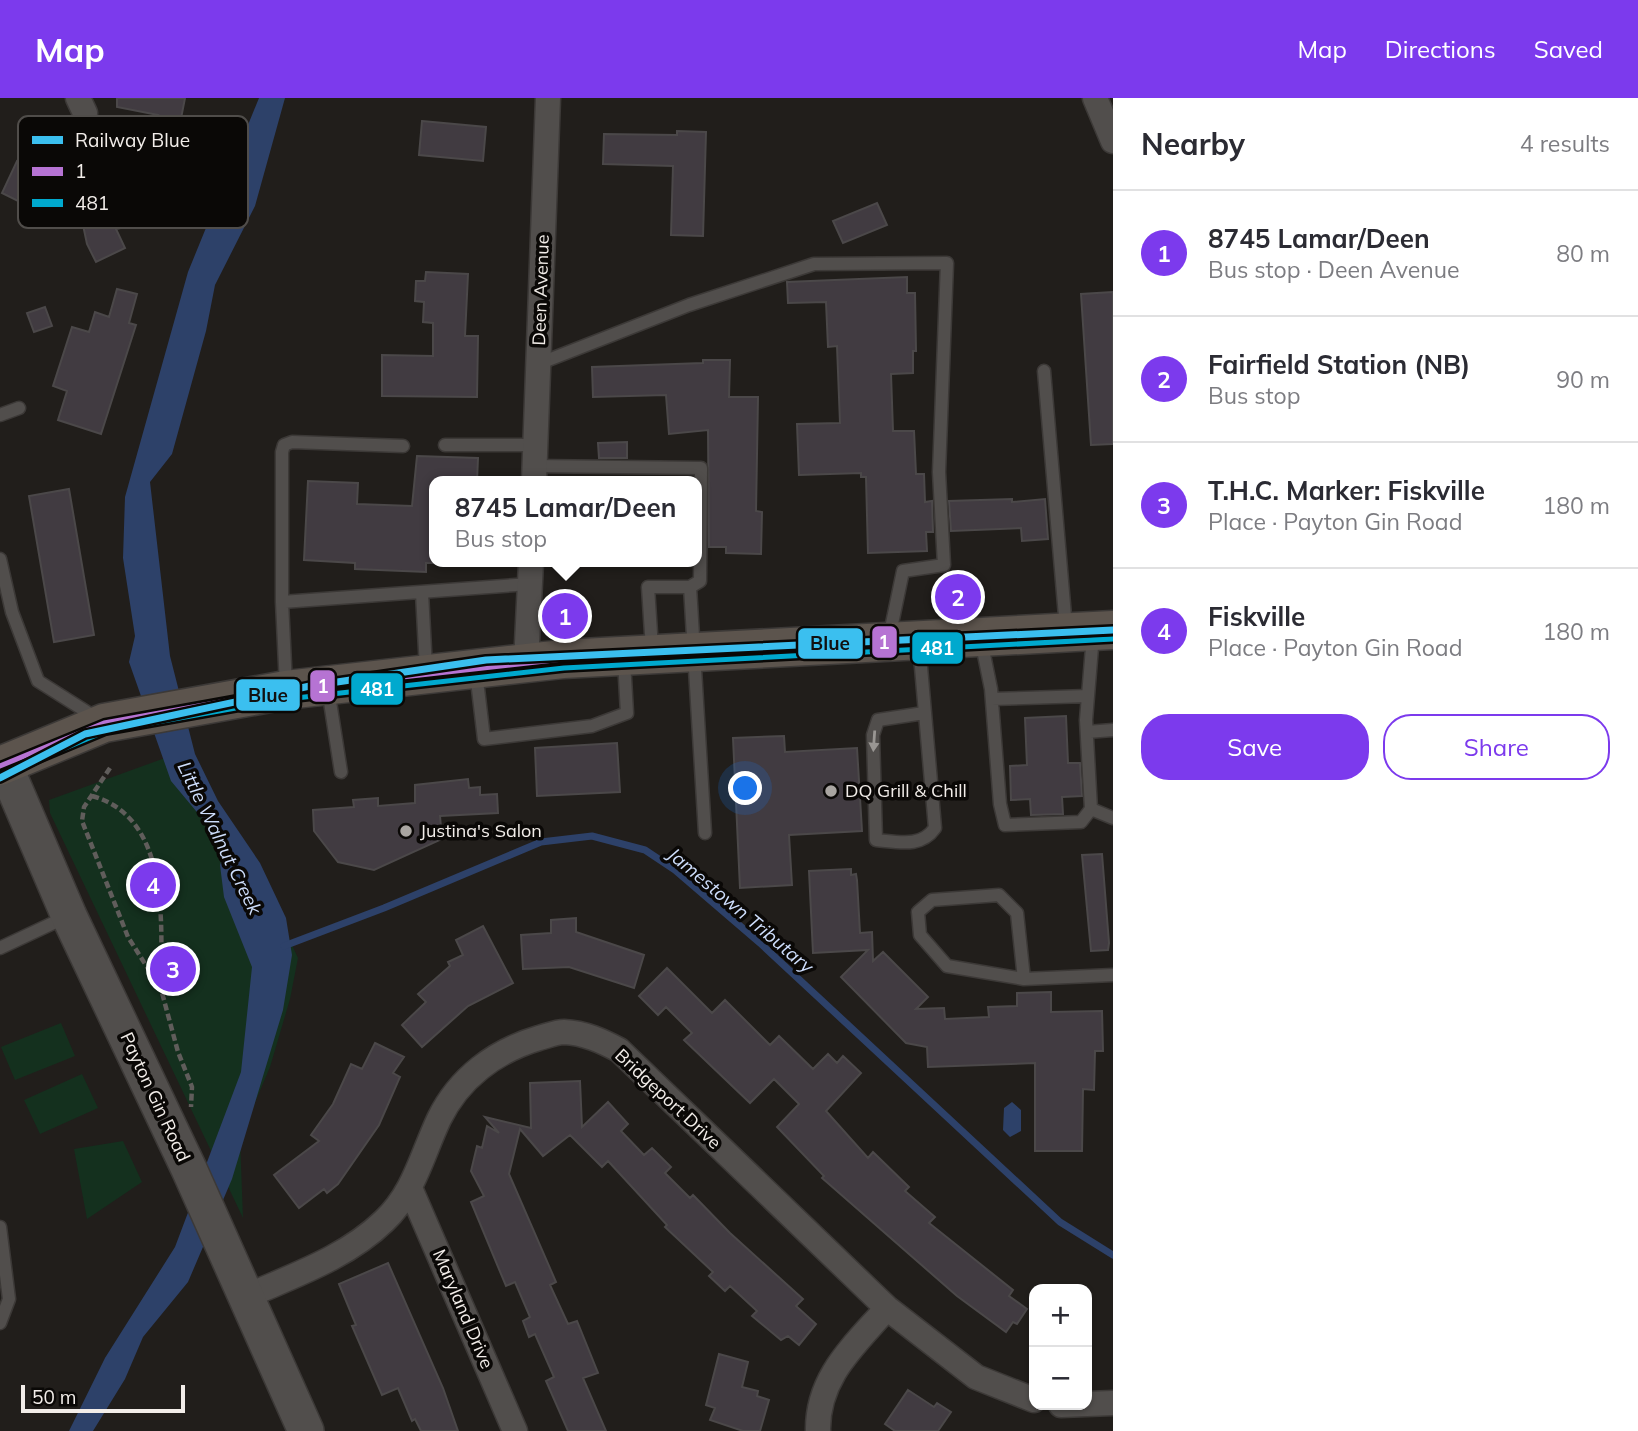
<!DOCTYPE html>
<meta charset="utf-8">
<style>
body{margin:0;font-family:Mulish,sans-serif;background:#f2f2f3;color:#2b2b33}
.controls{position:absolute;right:21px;bottom:21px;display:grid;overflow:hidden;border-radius:14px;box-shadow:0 2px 5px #0004}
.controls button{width:63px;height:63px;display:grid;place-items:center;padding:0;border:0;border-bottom:2px solid #e1e1e2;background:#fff;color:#2b2b33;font:35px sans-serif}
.scale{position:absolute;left:21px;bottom:18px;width:164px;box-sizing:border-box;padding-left:7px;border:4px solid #f2ede9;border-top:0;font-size:19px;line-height:24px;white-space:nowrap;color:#f2ede9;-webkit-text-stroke:5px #0a0806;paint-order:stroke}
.you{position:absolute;left:746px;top:691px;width:24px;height:24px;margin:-18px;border:5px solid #fff;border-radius:50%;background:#1a73e8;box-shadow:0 0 0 10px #1a73e833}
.badge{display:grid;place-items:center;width:46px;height:46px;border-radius:50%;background:#7c3aed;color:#fff;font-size:23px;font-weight:700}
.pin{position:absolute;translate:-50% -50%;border:4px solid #fff;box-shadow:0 2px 7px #0006}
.popup{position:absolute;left:429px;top:378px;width:273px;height:91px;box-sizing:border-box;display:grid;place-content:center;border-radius:14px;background:#fff;filter:drop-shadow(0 2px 5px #0005);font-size:23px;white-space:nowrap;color:#7c7c81}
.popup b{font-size:26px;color:#2b2b33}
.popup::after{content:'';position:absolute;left:50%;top:100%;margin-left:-14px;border:14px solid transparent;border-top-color:#fff}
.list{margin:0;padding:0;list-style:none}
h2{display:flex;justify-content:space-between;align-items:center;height:91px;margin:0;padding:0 28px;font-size:30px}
h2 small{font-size:23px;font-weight:400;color:#7c7c81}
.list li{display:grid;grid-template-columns:46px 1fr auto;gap:21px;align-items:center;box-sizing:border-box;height:126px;padding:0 28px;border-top:2px solid #e1e1e2}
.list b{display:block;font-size:26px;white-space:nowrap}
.list p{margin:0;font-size:23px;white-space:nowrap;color:#7c7c81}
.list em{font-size:23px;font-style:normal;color:#7c7c81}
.actions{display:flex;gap:14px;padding:21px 28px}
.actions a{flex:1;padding:16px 0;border:2px solid #7c3aed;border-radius:28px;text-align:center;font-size:24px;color:#7c3aed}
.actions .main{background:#7c3aed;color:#fff}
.map{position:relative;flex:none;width:1113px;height:1333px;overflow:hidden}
header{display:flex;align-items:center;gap:42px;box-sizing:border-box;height:98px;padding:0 35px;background:#7c3aed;color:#fff}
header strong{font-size:33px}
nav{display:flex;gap:38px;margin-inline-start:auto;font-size:24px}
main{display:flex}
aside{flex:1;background:#fff}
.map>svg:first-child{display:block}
</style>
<header>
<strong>Map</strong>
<nav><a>Map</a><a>Directions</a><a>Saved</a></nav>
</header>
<main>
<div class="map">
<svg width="1113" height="1333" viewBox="0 0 1113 1333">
<rect width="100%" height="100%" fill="#211e1b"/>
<!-- green -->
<path fill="#14301e" d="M 176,656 L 243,742 L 298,860 L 290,901 L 270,969 L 240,1040 L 243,1120 L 50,715 L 49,702 Z
M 61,925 L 75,958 L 15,982 L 1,949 Z
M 82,976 L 98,1010 L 40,1036 L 24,1002 Z
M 123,1043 L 142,1084 L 87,1121 L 74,1051 Z"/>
<!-- water -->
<path fill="#2d4169" d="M 259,0 L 285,0 L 255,108 L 215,187 L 206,233 L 172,356 L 150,384 L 170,558 L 195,656 L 218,703 L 260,765 L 286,820 L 292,857 L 283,912 L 232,1081 L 188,1184 L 143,1239 L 125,1281 L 93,1333 L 69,1333 L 105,1260 L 175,1149 L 241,974 L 252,869 L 224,799 L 220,767 L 223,758 L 206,725 L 171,683 L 129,564 L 135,538 L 123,460 L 125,399 L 188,174 Z
M 1012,1004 L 1021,1012 L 1021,1033 L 1010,1039 L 1003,1032 L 1004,1010 Z"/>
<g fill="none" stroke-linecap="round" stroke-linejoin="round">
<!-- stream -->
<path stroke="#2d4169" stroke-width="7" d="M 284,848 L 384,810 L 541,744 L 592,738 L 645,752 L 675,772 L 760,845 L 1060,1124 L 1113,1157"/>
</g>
<!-- building -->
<path fill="#413b41" stroke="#4b4849" stroke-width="2" d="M 117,0 L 185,0 L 177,41 L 188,47 L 163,90 L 127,69 L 158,17 L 117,9 Z
M 422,23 L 486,29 L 483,63 L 419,57 Z
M 677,33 L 706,34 L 703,138 L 671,137 L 673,68 L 603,66 L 604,36 L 677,37 Z
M 17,63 L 60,83 L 48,108 L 22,96 L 18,103 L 2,95 Z
M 119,79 L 130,128 L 116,131 L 125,150 L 96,164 L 87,146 L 75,89 Z
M 877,105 L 887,127 L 843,145 L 833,123 Z
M 426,174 L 468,176 L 465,238 L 478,238 L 477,299 L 382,298 L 382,257 L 433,258 L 433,225 L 423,224 L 424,204 L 415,203 L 416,183 L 425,183 Z
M 907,179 L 907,195 L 915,195 L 916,253 L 913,253 L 913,275 L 891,276 L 893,333 L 914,333 L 916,376 L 924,376 L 925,404 L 932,403 L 933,434 L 926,434 L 927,453 L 868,455 L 866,379 L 861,379 L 861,375 L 799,377 L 797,326 L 840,325 L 837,248 L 828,249 L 826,204 L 788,205 L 787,184 Z
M 117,191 L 137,196 L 129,225 L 136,227 L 101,336 L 58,322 L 67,293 L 53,288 L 72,229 L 89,234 L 95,214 L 109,219 Z
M 1113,194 L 1113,346 L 1091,347 L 1081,196 Z
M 45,209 L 52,228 L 34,234 L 27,215 Z
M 703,262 L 730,262 L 729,299 L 758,299 L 756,413 L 762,414 L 761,456 L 726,455 L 726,449 L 709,449 L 708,332 L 669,336 L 666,297 L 593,299 L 592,269 L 703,265 Z
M 627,344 L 627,360 L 599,360 L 598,345 Z
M 417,358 L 478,360 L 477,383 L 434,383 L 434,465 L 426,465 L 426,474 L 355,471 L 355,465 L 304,462 L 308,383 L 358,385 L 357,406 L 412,408 Z
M 69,391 L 94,537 L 54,544 L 29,398 Z
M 1012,401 L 1012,404 L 1045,401 L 1048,441 L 1022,443 L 1021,430 L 951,433 L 949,403 Z
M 1066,618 L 1068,665 L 1080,665 L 1082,698 L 1062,699 L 1063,716 L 1031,717 L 1030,701 L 1011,702 L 1010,668 L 1027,667 L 1025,620 Z
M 784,638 L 785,654 L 857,650 L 862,733 L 789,737 L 792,787 L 740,790 L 733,640 Z
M 617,645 L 620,694 L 537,698 L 535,650 Z
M 468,681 L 469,690 L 480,689 L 480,697 L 497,696 L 498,715 L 440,718 L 442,741 L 374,772 L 338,764 L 314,733 L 313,712 L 354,709 L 353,702 L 378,700 L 378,708 L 415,705 L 415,687 Z
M 1102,756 L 1109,845 L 1108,852 L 1091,853 L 1082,757 Z
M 851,771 L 851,777 L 856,776 L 857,782 L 860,835 L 872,834 L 873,863 L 883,854 L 928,899 L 916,911 L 944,910 L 945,921 L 989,919 L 988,909 L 1017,908 L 1017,895 L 1051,894 L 1051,914 L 1102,913 L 1103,953 L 1095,953 L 1094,992 L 1083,991 L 1082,1053 L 1035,1053 L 1035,965 L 928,969 L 927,949 L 906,945 L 841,879 L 868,852 L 813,855 L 809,773 Z
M 576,820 L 576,834 L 644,857 L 634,890 L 569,869 L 523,871 L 521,837 L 551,835 L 551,822 Z
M 483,828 L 513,885 L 468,908 L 422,949 L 402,927 L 426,904 L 418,896 L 450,868 L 448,864 L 463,857 L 456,842 Z
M 667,870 L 712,915 L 725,902 L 770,947 L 779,938 L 813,971 L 828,956 L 837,965 L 843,958 L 861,975 L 826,1013 L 868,1060 L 873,1054 L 909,1089 L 905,1093 L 935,1119 L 929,1125 L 1013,1192 L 1009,1198 L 1027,1211 L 1017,1226 L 1013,1224 L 1006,1234 L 957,1198 L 822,1080 L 824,1078 L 777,1029 L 799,1006 L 774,981 L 750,1005 L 684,942 L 692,935 L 666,909 L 658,917 L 639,898 Z
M 375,945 L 404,959 L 393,975 L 400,979 L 379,1027 L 338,1086 L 327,1095 L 324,1091 L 299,1110 L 274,1077 L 319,1043 L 311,1037 L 333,1006 L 351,966 L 362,971 Z
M 580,983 L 582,1029 L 608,1004 L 628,1026 L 621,1033 L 644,1057 L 652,1050 L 671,1069 L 665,1075 L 690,1100 L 693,1097 L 730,1135 L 803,1201 L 796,1208 L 816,1226 L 799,1247 L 788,1238 L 781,1242 L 752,1218 L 757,1213 L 730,1188 L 725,1193 L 709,1178 L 713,1174 L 665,1129 L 667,1127 L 608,1063 L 602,1069 L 570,1037 L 543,1058 L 520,1031 L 509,1076 L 556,1184 L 550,1187 L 568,1226 L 577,1223 L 598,1275 L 583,1280 L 606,1333 L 568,1333 L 546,1283 L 554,1279 L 535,1236 L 529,1239 L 523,1223 L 530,1219 L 515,1184 L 506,1188 L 471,1104 L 484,1098 L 471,1073 L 477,1048 L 482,1050 L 487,1028 L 499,1035 L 485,1019 L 531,1030 L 530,985 Z
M 388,1165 L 443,1290 L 458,1333 L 421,1333 L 415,1321 L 412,1323 L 398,1290 L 382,1297 L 352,1228 L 356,1227 L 339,1186 Z
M 719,1256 L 748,1264 L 742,1289 L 758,1293 L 757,1298 L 769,1302 L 760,1333 L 743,1333 L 710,1322 L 715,1310 L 706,1307 Z
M 908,1292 L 934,1309 L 937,1305 L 951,1314 L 938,1333 L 895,1333 L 885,1326 Z"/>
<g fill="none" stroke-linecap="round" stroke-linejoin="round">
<defs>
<path id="lane" d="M 538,266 L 689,207 L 814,166 L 947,165 L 939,374 L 944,467 L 903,473 L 889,540
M 1044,273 L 1066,530
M 0,317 L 19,310
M 445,347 L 535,347
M 534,368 L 701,370 L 700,483 L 690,489
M 0,461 L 12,514 L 38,583 L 98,621
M 422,495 L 426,571
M 282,504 L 282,354 L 284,347 L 292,344 L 403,348
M 981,542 L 991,591 L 1000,706 L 1005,727 L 1081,724 L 1091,711 L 1086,622 L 1093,537
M 919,546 L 935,730 C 921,750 899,744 876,742 L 873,637 L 878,622 L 924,615
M 652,551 L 648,489 L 690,489 L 705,735
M 476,574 L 484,641 L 592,628 L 627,615 L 624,563
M 286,588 L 282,504 L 530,486
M 328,591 L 341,674
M 992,601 L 1088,598
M 1087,634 L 1113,632
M 1091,711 L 1113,720
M 0,850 L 66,819
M 1024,881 L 1017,815 L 999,797 L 932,802 L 918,814 L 920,837 L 947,868 L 1024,881 L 1113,877
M 0,1129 L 9,1201 L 0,1225"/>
<path id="street" d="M 78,0 L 85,15
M 1095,0 L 1113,43
M 534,383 L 548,0
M 526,565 L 531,464
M 410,1090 L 515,1333
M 245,1199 C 292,1178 346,1160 384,1123 C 414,1095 422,1057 439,1021 C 459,980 495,953 539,940 C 547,938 556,934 564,934 C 585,935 602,943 619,952 L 887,1210 L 976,1279 L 1034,1302
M 1061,1307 L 1113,1305
M 818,1333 C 817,1279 854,1248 887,1210"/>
<path id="secondary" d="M 4,666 L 69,818 L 189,1071 L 306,1333"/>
<path id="primary" d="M 0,668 L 104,625 L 286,592 L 563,561 L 1113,532"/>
</defs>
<!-- lane casing -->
<use href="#lane" stroke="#3c3937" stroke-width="15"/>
<!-- street casing -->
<use href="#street" stroke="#3c3937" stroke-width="27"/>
<!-- secondary casing -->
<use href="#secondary" stroke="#3c3937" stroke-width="38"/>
<!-- primary casing -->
<use href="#primary" stroke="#3c3937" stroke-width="41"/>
<!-- path -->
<path stroke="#605d5b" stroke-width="4.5" stroke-dasharray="7 3.5" stroke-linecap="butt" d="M 110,670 L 84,709 L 82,723 L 128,839 L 161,891 L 178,954 L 192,989 L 191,1009
M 92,698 C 171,720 161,826 161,889"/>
<!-- lane -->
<use href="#lane" stroke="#514e4c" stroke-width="12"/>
<!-- street -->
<use href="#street" stroke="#514e4c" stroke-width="24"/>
<!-- secondary -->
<use href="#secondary" stroke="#514e4c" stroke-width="35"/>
<!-- primary -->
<use href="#primary" stroke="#5c544d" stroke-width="38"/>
<defs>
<path id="bus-1" d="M 0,668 L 104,625 L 286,592 L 563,561 L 1113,532"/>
<path id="bus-2" d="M 3,676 L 106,633 L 287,601 L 564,570 L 1113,541"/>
</defs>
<!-- bus-1 casing -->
<use href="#bus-1" stroke="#0a0806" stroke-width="10"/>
<!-- bus-2 casing -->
<use href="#bus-2" stroke="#0a0806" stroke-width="10"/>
<!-- bus-1 -->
<use href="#bus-1" stroke="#b673d3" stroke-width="5"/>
<!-- bus-2 -->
<use href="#bus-2" stroke="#00a9ce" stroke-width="5"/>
<defs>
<path id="rail-1" d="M 0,680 L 85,636 L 310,588 L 486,562 L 1113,532"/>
</defs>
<!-- rail-1 casing -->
<use href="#rail-1" stroke="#0a0806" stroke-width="12"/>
<!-- rail-1 -->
<use href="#rail-1" stroke="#3bbfef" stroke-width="7"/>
</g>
<!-- one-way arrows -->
<defs><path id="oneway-solid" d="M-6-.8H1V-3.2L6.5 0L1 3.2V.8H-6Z" transform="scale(1.75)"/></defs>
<use fill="#999693" href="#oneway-solid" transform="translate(874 643) rotate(94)"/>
<!-- markers -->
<g fill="#a9a5a1" stroke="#0a0806" stroke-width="2.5">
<circle cx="831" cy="693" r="7"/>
<circle cx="406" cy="733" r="7"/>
</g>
<g text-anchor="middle" stroke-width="7" stroke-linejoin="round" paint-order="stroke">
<!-- street labels -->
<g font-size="18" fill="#f2ede9" stroke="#0a0806">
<text transform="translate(541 192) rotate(-88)" y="6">Deen Avenue</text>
<text transform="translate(155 999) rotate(65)" y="6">Payton Gin Road</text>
<text transform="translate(668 1001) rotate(43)" y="6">Bridgeport Drive</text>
<text transform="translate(463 1211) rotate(67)" y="6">Maryland Drive</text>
</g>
<!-- poi labels -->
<g font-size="18" fill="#f2ede9" stroke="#0a0806" text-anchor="start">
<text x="845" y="699">DQ Grill &amp; Chill</text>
<text x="420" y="739">Justina's Salon</text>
</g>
<!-- water labels -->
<g font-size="19" font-style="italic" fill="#cedefc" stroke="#0a0806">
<text transform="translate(220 740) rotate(64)" y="7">Little Walnut Creek</text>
<text transform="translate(741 812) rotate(40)" y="7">Jamestown Tributary</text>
</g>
</g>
<!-- legend -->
<rect x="18" y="18" width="230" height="112" rx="10" fill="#0a0806" stroke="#504d4a" stroke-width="2"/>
<rect x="32" y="38" width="31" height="8" fill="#3bbfef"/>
<rect x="32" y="69" width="31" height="9" fill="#b673d3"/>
<rect x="32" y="101" width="31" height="8" fill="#00a9ce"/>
<g font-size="19" fill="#f2ede9">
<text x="75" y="49">Railway Blue</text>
<text x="75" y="80">1</text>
<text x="75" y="112">481</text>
</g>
<g stroke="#0a0806" stroke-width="2.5">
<rect x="871" y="527" width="27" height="34" rx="7" fill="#b673d3"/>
<rect x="797" y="529" width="67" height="33" rx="7" fill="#3bbfef"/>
<rect x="911" y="533" width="53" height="34" rx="7" fill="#00a9ce"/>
<rect x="309" y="571" width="27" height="34" rx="7" fill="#b673d3"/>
<rect x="350" y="574" width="54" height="34" rx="7" fill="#00a9ce"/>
<rect x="235" y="580" width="66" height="34" rx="7" fill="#3bbfef"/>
</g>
<g font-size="19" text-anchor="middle" font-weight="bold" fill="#fff">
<text x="884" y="551">1</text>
<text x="937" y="557">481</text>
<text x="323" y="595">1</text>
<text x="377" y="598">481</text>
</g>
<g font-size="19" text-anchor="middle" font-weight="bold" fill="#111">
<text x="830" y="552">Blue</text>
<text x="268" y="604">Blue</text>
</g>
</svg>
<div class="controls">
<button>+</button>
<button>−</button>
</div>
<div class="scale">50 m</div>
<div class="you"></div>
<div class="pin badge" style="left:565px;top:518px">1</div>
<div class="popup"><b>8745 Lamar/Deen</b>Bus stop</div>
<div class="pin badge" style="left:958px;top:499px">2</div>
<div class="pin badge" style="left:173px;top:871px">3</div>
<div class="pin badge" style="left:153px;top:787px">4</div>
</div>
<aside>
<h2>Nearby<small>4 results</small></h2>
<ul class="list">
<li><span class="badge">1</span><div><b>8745 Lamar/Deen</b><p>Bus stop · Deen Avenue</p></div><em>80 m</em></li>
<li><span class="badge">2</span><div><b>Fairfield Station (NB)</b><p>Bus stop</p></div><em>90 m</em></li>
<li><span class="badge">3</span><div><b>T.H.C. Marker: Fiskville</b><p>Place · Payton Gin Road</p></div><em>180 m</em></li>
<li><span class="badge">4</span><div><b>Fiskville</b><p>Place · Payton Gin Road</p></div><em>180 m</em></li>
</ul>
<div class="actions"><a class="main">Save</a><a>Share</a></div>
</aside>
</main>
